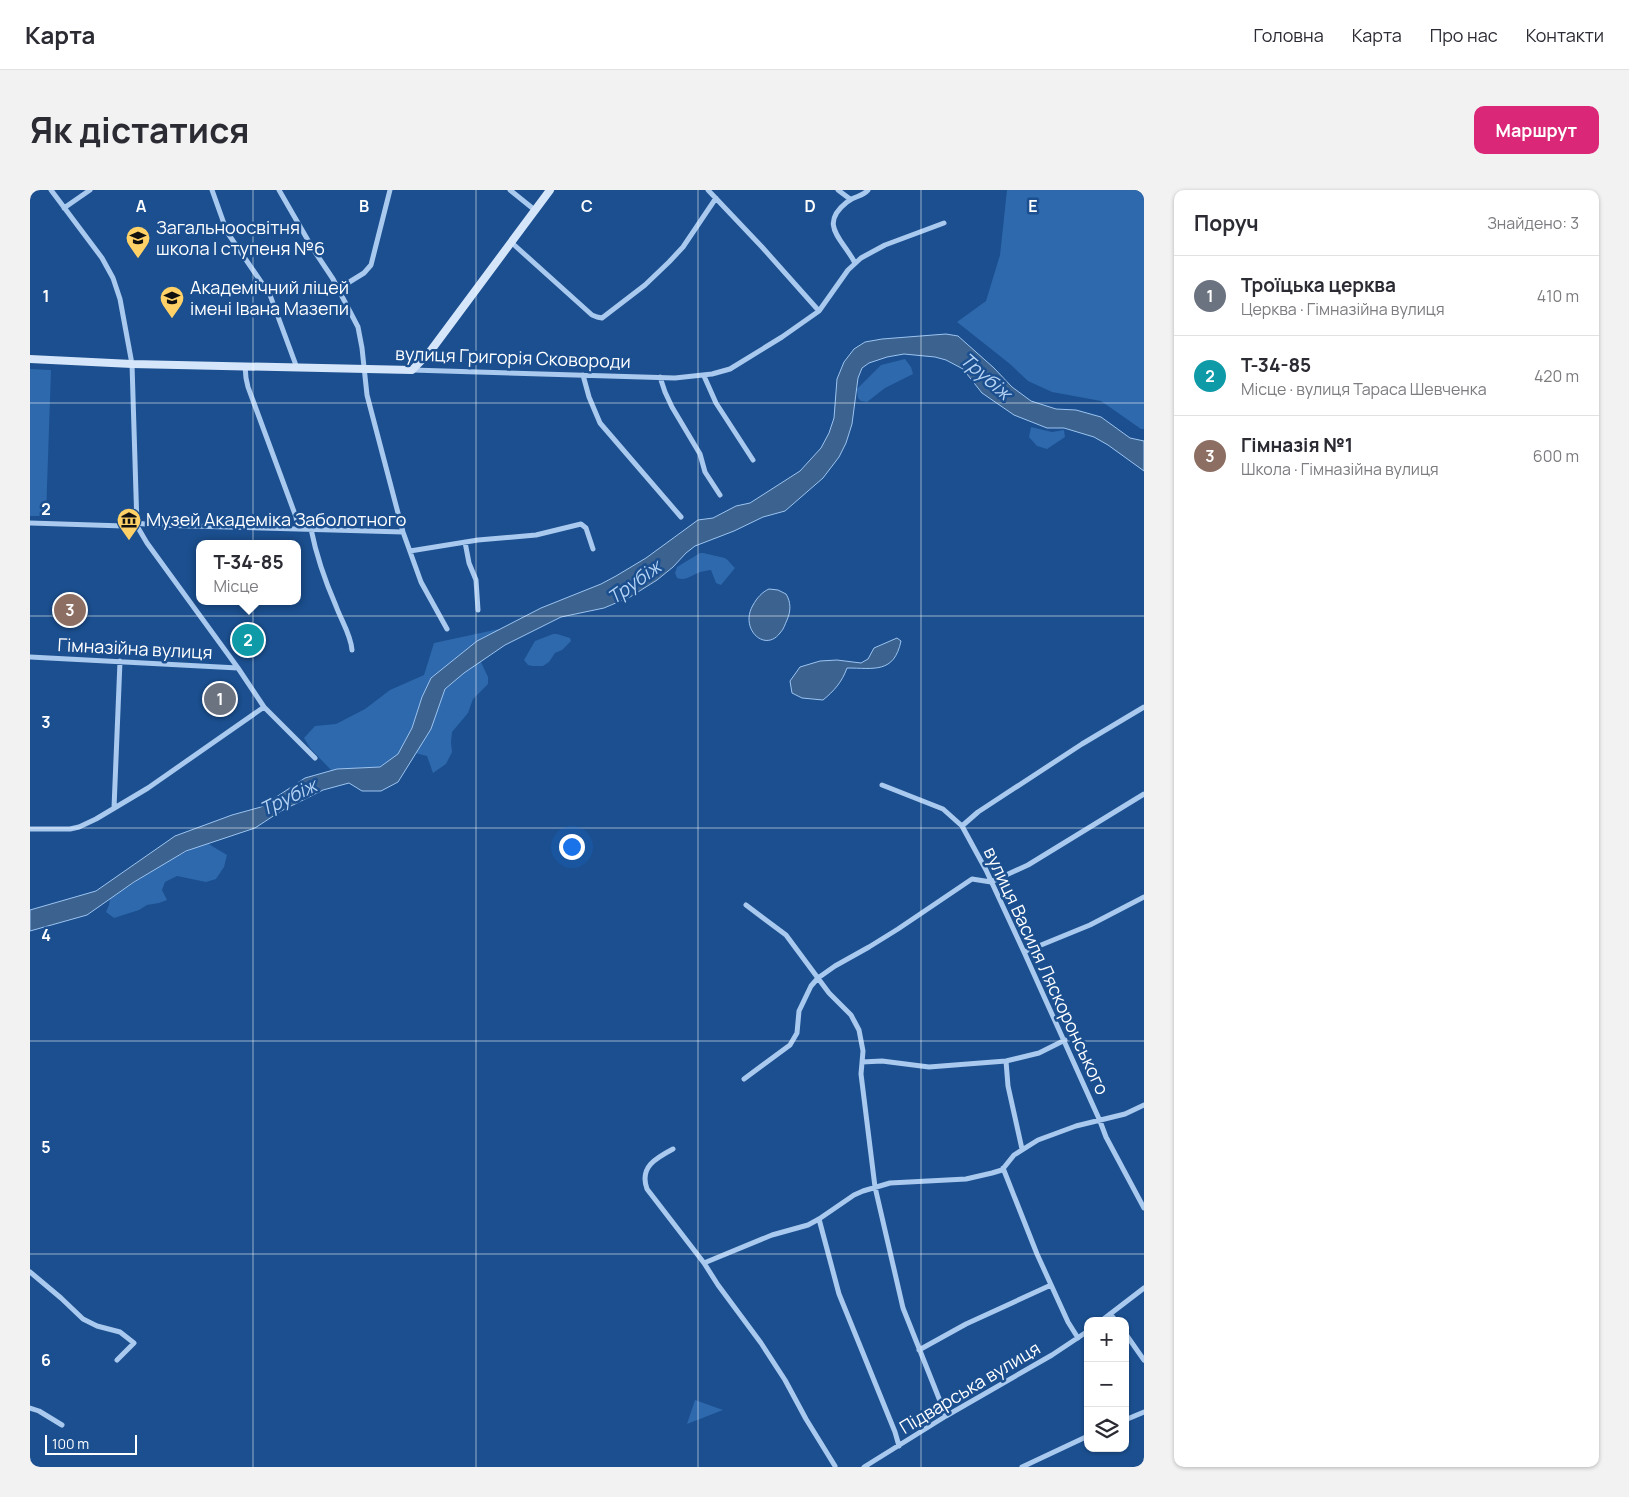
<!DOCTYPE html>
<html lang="uk">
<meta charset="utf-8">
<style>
body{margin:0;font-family:Manrope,sans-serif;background:#f2f2f3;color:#2b2b33}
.controls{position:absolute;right:15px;bottom:15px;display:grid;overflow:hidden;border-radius:10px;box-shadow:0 1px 4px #0004}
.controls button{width:45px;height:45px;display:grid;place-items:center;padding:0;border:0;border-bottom:1px solid #e1e1e2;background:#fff;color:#2b2b33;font:25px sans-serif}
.scale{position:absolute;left:15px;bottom:12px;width:92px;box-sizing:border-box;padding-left:5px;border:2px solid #fff;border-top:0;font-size:14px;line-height:18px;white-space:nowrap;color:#fff;-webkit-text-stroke:4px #1b4f8f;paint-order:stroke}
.you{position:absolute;left:541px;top:656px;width:18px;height:18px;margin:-12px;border:4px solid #fff;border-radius:50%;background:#1a73e8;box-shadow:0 0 0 8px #1a73e833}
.badge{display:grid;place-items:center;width:32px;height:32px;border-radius:50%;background:#db2777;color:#fff;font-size:16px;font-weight:700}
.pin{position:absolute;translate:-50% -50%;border:2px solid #fff;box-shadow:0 1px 5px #0006}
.popup{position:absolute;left:166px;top:350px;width:105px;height:65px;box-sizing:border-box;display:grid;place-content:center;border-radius:10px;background:#fff;filter:drop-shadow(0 1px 4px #0005);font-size:16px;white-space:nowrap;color:#7c7c81}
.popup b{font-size:19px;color:#2b2b33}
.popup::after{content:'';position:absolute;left:50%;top:100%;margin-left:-10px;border:10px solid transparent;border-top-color:#fff}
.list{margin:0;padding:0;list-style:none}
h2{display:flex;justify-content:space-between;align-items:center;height:65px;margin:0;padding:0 20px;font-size:21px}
h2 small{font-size:16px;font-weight:400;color:#7c7c81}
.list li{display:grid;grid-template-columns:32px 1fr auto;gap:15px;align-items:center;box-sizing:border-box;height:80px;padding:0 20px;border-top:1px solid #e1e1e2}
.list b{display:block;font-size:19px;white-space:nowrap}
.list p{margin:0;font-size:16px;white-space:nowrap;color:#7c7c81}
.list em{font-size:16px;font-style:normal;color:#7c7c81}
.icon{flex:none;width:28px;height:28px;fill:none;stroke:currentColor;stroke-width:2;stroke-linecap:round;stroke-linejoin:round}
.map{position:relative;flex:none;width:1114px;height:1277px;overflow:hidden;border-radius:10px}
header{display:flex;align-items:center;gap:30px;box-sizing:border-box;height:70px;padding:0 25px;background:#fff;border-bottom:1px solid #e1e1e2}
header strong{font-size:24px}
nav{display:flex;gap:28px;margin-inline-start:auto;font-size:18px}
.intro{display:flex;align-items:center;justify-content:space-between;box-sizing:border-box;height:120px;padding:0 30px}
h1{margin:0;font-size:35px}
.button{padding:12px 22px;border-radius:10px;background:#db2777;color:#fff;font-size:18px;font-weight:700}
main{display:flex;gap:30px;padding:0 30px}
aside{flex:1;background:#fff;border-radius:10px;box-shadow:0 1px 4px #0004}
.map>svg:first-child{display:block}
</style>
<header>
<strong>Карта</strong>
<nav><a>Головна</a><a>Карта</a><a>Про нас</a><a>Контакти</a></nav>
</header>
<div class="intro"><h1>Як дістатися</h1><a class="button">Маршрут</a></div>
<main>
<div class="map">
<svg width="1114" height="1277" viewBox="0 0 1114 1277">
<rect width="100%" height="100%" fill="#1b4f8f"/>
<!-- green -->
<path fill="#2e69ad" d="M 977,0 L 1114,0 L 1114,239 L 1111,239 L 1071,211 L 1022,202 L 998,191 L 980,174 L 927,132 L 956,111 L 970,65 Z
M 875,169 L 881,177 L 883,184 L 855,198 L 837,212 L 831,211 L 828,208 L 827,199 L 851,175 Z
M 0,179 L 21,180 L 16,326 L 0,326 Z
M 1001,237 L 1022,242 L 1034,240 L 1035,247 L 1017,259 L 1007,256 L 999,247 Z
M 670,363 C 677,363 680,365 686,366 C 700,369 695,368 705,378 L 691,395 L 686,393 L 681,380 C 676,381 672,381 668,383 C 660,386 656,391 647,388 L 645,383 L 647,377 Z
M 469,439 L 451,472 L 458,487 L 458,494 L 443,509 L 438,523 L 422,542 L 421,552 L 422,562 L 416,574 L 403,583 L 397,566 L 385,563 L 368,565 L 349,577 L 302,581 L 280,558 L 274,548 L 285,536 L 306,534 L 335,519 L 360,500 L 394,485 L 404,453 Z
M 523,444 L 527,444 L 540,448 L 541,451 L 532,460 L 525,463 L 519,472 L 513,476 L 502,476 L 498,475 L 494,470 L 505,451 Z
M 177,653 L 197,665 L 194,677 L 186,689 L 176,692 L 147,686 L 135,692 L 132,700 L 137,710 L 129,713 L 117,715 L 109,720 L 84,728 L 76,722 L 79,715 L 80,709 C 111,688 142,666 177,653 Z
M 665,1210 L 693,1220 L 657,1234 Z"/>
<!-- water -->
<path fill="#3c6290" stroke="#9cc4f0" d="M 916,144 L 928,146 L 964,178 L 982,197 L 1001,211 L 1026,219 L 1046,220 L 1071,227 L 1100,248 L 1114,251 L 1114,281 L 1078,255 L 1064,247 L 1034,238 L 1017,238 L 984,225 L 952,203 L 933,179 L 916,170 L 905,167 L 874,164 L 857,167 L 839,173 L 832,178 L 828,188 L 822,234 L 816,253 L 809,267 L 793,288 L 755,321 L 733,327 L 704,341 L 665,356 L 656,363 L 643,377 L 627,390 L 600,407 L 574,418 L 531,427 L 475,455 L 434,483 L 415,499 L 401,539 L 368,592 L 351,601 L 332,601 L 319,593 L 293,600 L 251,621 L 225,638 L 156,661 L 104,692 L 57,725 L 0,741 L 0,720 L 66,701 L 145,646 L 202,625 L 231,617 L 275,588 L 307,579 L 350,577 L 368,564 L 382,538 L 392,507 L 401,488 L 447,451 L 511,418 L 571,394 L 586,386 L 616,368 L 668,330 L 683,328 L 706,316 L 720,313 L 770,281 L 791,258 L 799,243 L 804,228 L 807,189 L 814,172 L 824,159 L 835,152 L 852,149 Z
M 739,399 L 748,400 L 756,404 C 761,412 761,421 757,430 C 755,434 754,439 750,443 C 735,463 709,439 723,415 C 727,408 732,402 739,399 Z
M 867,448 L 871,451 C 864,484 844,478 817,478 C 812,492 804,501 793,510 L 772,508 L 762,503 L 760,491 L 770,477 L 790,471 L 807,470 L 831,473 L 838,469 L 844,458 Z"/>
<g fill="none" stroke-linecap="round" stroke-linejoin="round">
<!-- street -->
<path stroke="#a9c9ee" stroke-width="5" d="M 21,0 L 72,68 L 83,88 L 90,109 L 102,174 L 107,336 L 117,353 L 208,478 L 234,517 L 285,568
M 182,0 L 197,42 L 240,105 L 267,178
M 249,0 L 283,59 L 303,89 L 328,137 L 332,158 L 337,205 L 373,342 L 391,392 L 417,439
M 480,0 L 506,21
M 678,0 L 732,57 L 789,121
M 808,0 L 820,9
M 34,18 L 60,0
M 482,53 L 562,125 L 567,127 L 572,128 L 615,95 L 639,72 L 653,57 L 686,8
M 825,73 C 812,48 788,35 817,12 C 824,6 832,7 838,0
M 308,99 L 334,83 L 341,75 L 360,0
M 215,176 L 216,188 L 218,197 L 266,327 L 268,339
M 382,180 L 645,188 L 682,184 L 700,179 L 752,147 L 789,121 L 818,80 L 831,68 L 855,55 L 914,33
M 553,185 L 559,207 L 570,233 L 651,327
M 674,186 L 686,213 L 723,270
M 630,187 L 635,202 L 642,217 L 670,264 L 675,282 L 690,305
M 0,333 L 94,336 L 106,333 L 124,335 L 373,342
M 281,339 C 286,364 296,393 306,416 C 311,430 321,445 322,460
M 435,352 L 439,373 L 446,390 L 448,420
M 380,361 L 448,350 L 506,345 L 551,334 L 556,338 L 563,359
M 0,467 L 208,478
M 852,595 L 913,619 L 932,636 L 956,680 L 994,762 L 1070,931 L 1076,947 L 1114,1018
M 84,618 L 90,471
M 932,636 L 948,622 L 1052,554 L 1114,517
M 0,639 L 40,639 L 49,637 L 66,629 L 118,598 L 234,517
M 716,715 L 756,745 L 799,803 L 821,825 L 829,840 L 833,861 L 831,884 L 845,997 L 873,1118 L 916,1226
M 994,762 L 1060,735 L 1114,707
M 976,871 L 978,896 L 992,959
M 832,872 L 852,871 L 899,877 L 976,871 L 1009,863 L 1035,850
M 714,889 L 760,855 L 767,843 L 769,821 L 781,796 L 788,788 L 805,776 L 839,757 L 868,739 L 942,689 L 961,692 L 998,675 L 1114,604
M 643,959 C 626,968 609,977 617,999 L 674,1073 L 688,1095 L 731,1153 L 755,1190 L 776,1229 L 805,1276
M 973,978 L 1007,1064 L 1038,1132 L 1048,1148
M 789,1029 L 809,1104 L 865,1242 L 869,1256
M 674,1073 L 742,1045 L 778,1035 L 789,1029 L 824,1005 L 833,1001 L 860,993 L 936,989 L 962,983 L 972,980 L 984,965 L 1008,950 L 1046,936 L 1095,924 L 1114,915
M 0,1082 L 31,1108 L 53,1129 L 67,1136 L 90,1142 L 104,1153 L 87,1170
M 1080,1124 L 1086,1131
M 1071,1131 L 1114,1098
M 1095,1143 L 1114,1170
M 889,1160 L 936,1134 L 1021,1095
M 0,1218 L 9,1221 L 32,1235
M 1095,1230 L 1114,1222
M 834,1277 L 916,1226 L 1022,1165 L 1058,1141
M 992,1277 L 1058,1246"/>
<!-- secondary -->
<path stroke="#d6e6fa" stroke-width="8" d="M 0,169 L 102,174 L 382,180 L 399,163 L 520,0"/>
</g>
<!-- grid -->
<path fill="none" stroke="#fff" stroke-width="1" stroke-opacity="0.55" d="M 223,0 L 223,1277M 446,0 L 446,1277M 668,0 L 668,1277M 891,0 L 891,1277M 0,213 L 1114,213M 0,426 L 1114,426M 0,638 L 1114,638M 0,851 L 1114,851M 0,1064 L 1114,1064"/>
<!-- icons -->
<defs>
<symbol id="school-pin" viewBox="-11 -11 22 30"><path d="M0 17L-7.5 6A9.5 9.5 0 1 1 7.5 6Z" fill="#ffd166" stroke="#1b4f8f"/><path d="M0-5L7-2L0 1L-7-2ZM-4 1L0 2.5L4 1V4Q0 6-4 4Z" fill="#111"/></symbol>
<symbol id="museum-pin" viewBox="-11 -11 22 30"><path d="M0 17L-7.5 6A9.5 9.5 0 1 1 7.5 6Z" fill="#ffd166" stroke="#1b4f8f"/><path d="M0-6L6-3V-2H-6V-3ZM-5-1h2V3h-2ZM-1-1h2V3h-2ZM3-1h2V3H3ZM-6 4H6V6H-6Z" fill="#111"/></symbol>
</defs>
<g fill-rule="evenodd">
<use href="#school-pin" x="94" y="34" width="28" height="38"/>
<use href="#school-pin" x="128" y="94" width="28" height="38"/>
<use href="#museum-pin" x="85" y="316" width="28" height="38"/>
</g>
<g text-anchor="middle" stroke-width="5" stroke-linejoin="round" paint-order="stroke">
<!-- poi labels -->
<g font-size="18" fill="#fff" stroke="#1b4f8f" text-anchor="start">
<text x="126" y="44">Загальноосвітня<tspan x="126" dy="21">школа І ступеня №6</tspan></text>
<text x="160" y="104">Академічний ліцей<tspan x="160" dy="21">імені Івана Мазепи</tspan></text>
<text x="116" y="336">Музей Академіка Заболотного</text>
</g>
<!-- street labels -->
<g font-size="18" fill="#fff" stroke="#1b4f8f">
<text transform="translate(483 168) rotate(2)" y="6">вулиця Григорія Сковороди</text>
<text transform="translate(105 459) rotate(3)" y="6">Гімназійна вулиця</text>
<text transform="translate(1016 781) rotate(65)" y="6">вулиця Василя Ляскоронського</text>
<text transform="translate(940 1198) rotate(-31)" y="6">Підварська вулиця</text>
</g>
<!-- water labels -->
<g font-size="19" font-style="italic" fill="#b5d3f5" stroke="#1b4f8f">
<text transform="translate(956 186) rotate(41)" y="7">Трубіж</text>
<text transform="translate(604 392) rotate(-36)" y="7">Трубіж</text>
<text transform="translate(258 607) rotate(-26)" y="7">Трубіж</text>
</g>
</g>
<g font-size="16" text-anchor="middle" font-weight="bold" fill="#fff" stroke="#1b4f8f" stroke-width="5" stroke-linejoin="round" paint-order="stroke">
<text x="111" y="22">A</text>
<text x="334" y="22">B</text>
<text x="557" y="22">C</text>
<text x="780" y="22">D</text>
<text x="1003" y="22">E</text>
<text x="16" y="112">1</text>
<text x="16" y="325">2</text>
<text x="16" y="538">3</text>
<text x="16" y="751">4</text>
<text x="16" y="963">5</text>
<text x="16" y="1176">6</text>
</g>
</svg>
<div class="controls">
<button>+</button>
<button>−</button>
<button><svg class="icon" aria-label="layers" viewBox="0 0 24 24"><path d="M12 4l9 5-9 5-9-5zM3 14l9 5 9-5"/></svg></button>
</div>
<div class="scale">100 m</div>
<div class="you"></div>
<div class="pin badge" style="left:190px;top:509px;background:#6b7280">1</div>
<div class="pin badge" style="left:218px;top:450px;background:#0f9aa8">2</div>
<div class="popup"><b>Т-34-85</b>Місце</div>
<div class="pin badge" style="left:40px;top:420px;background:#8d6e63">3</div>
</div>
<aside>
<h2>Поруч<small>Знайдено: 3</small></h2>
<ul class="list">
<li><span class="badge" style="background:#6b7280">1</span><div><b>Троїцька церква</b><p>Церква · Гімназійна вулиця</p></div><em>410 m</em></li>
<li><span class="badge" style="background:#0f9aa8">2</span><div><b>Т-34-85</b><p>Місце · вулиця Тараса Шевченка</p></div><em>420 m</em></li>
<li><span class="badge" style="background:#8d6e63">3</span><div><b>Гімназія №1</b><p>Школа · Гімназійна вулиця</p></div><em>600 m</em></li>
</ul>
</aside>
</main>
